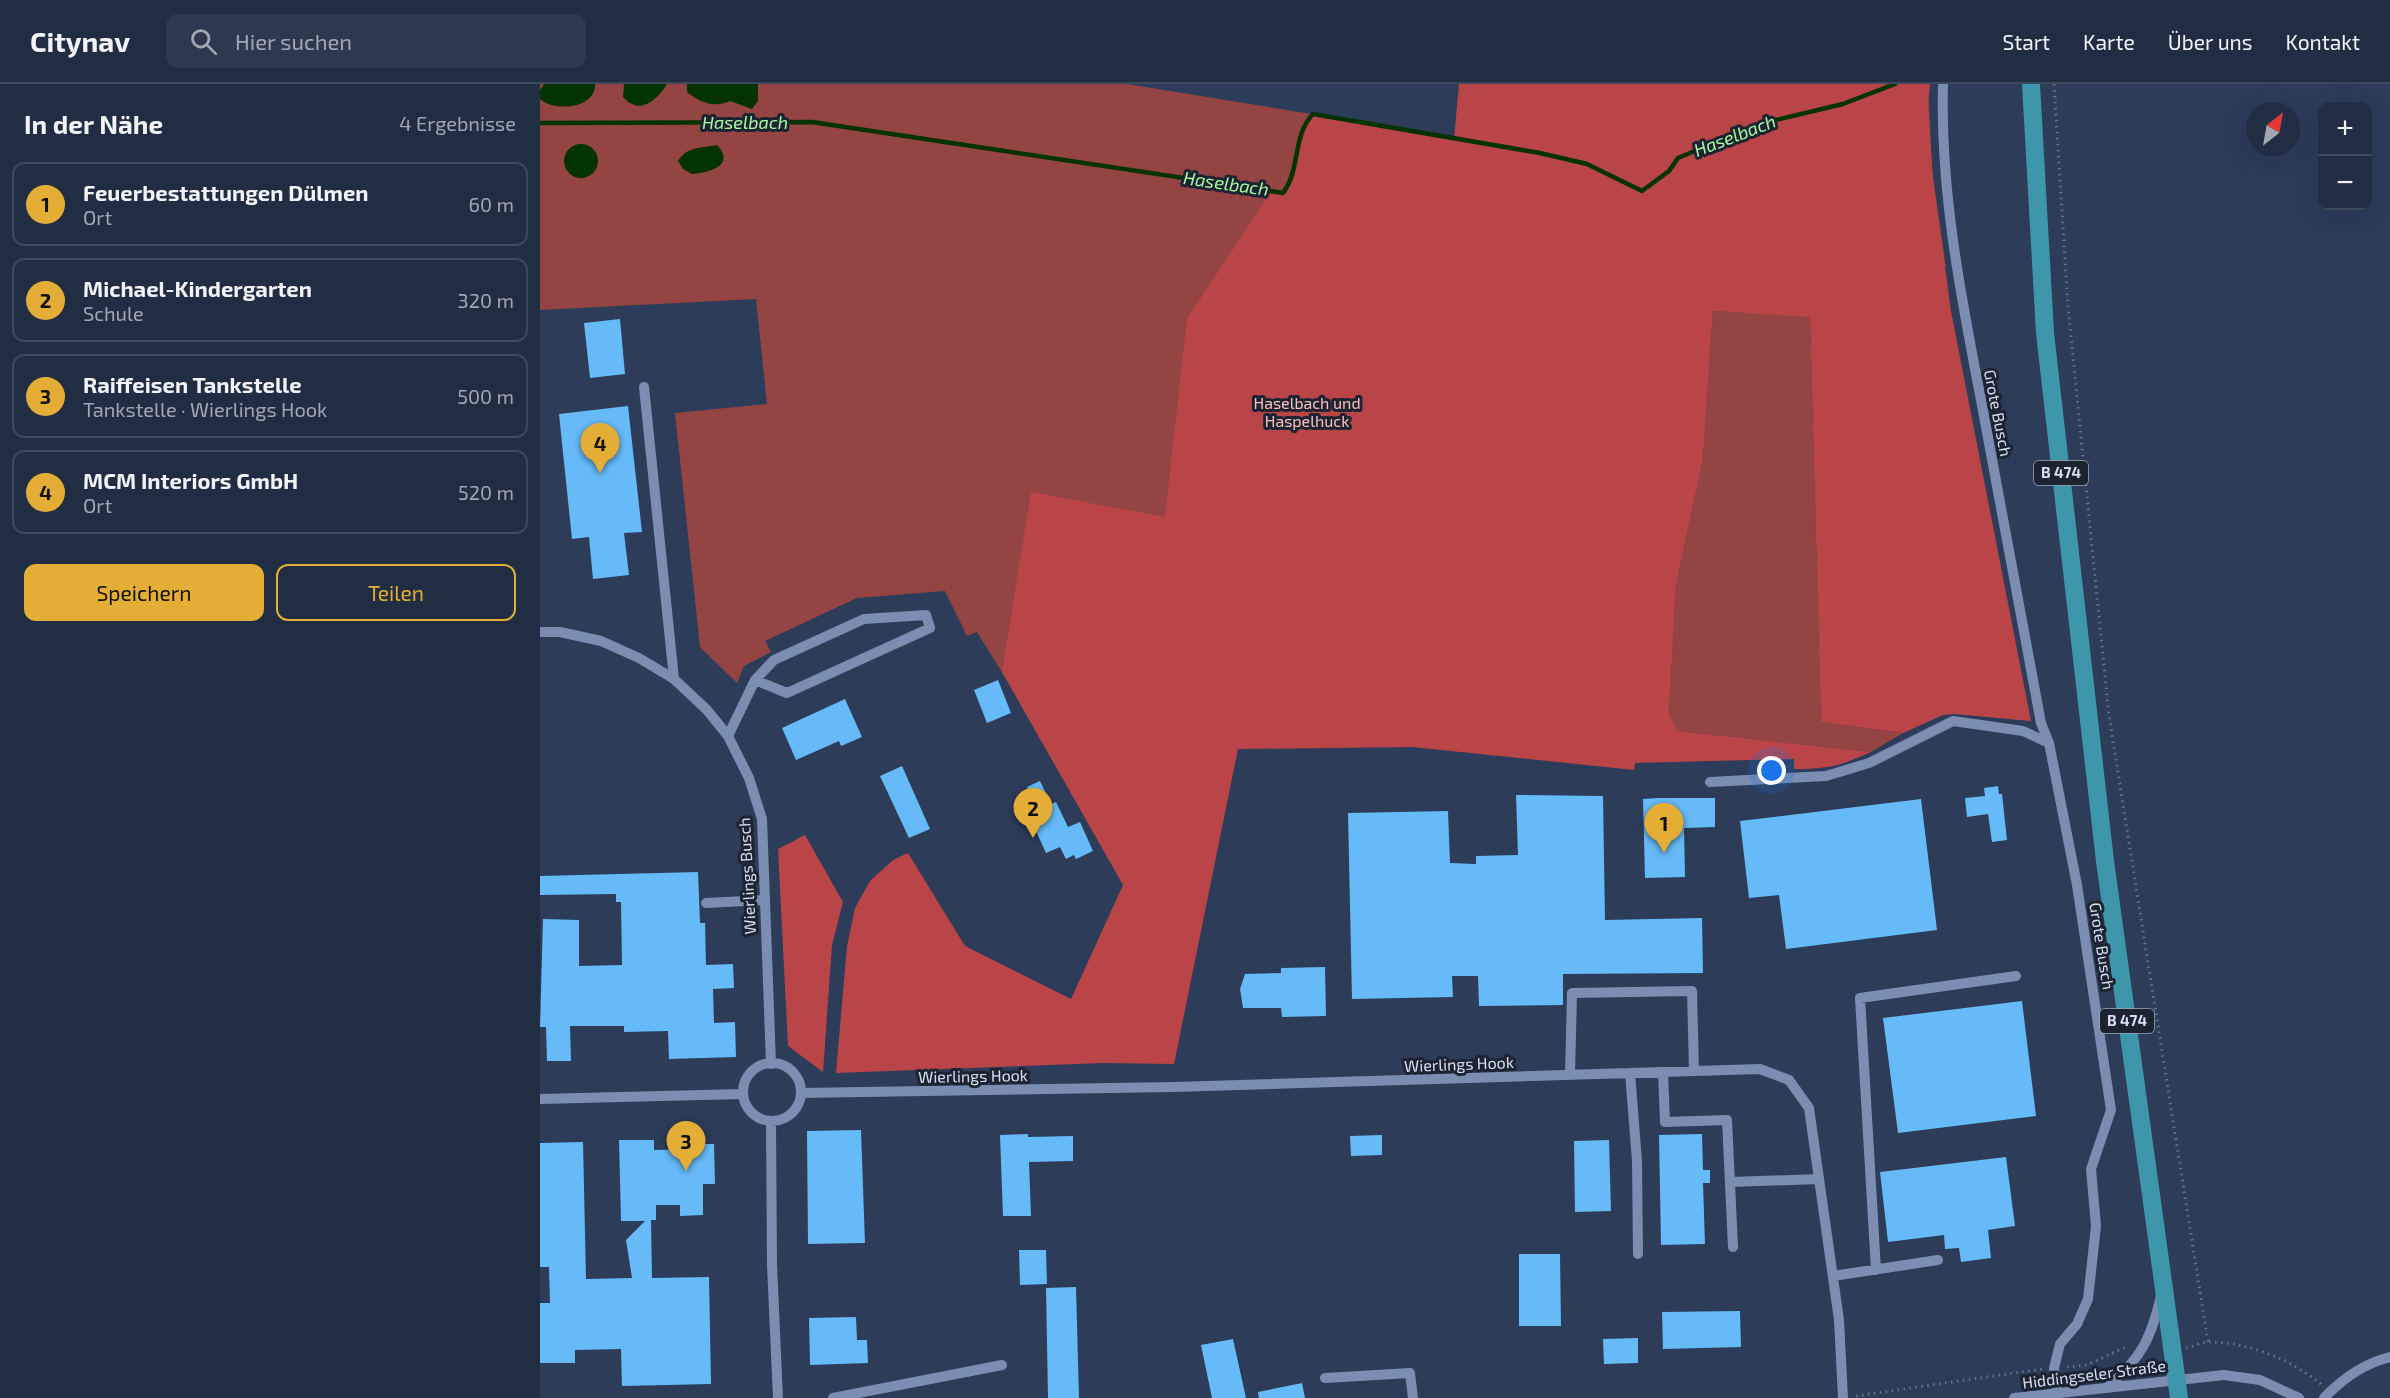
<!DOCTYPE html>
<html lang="de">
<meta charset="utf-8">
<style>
body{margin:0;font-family:"Exo 2",sans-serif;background:#2d394e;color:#f1f3f6}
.controls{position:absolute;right:18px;top:18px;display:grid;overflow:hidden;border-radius:12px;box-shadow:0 6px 24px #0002}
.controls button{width:54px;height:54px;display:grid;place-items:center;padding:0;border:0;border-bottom:2px solid #3e495c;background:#212d43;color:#f1f3f6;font:30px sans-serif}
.compass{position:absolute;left:1706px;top:18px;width:54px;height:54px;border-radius:50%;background:#212d43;box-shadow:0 6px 24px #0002;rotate:31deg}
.you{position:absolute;left:1232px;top:687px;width:21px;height:21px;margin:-15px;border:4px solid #fff;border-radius:50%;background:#1a73e8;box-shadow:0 0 0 9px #1a73e833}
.badge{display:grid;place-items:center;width:39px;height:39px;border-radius:50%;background:#e4ad35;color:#111;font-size:20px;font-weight:700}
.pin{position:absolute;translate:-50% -50px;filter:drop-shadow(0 2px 3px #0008)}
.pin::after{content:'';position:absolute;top:32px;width:21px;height:18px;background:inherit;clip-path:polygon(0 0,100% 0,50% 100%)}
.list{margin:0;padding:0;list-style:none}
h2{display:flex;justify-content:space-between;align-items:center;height:78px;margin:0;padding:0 24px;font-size:26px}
h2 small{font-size:20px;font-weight:400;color:#a2a8b2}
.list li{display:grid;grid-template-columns:39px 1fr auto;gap:18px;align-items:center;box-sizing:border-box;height:84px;margin:0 12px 12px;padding:0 12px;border:2px solid #3e495c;border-radius:12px}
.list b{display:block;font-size:22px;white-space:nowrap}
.list p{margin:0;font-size:20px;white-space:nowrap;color:#a2a8b2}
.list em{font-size:20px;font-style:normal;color:#a2a8b2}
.actions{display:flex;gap:12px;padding:18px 24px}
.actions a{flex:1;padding:14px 0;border:2px solid #e4ad35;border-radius:12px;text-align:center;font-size:21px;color:#e4ad35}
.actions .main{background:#e4ad35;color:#111}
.icon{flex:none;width:33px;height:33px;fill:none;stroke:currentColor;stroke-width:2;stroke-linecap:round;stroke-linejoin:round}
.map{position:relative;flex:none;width:1850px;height:1314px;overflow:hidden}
header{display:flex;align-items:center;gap:36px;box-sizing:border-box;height:84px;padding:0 30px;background:#212d43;border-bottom:2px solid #3e495c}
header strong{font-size:28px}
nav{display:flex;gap:33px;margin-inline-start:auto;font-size:21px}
.search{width:420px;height:54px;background:#2d394e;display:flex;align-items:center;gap:15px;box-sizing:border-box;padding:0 21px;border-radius:12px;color:#a2a8b2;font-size:22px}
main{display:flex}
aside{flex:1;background:#212d43}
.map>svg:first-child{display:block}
</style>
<header>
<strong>Citynav</strong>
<div class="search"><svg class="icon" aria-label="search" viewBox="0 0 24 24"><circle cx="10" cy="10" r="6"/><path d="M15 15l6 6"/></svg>Hier suchen</div>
<nav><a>Start</a><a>Karte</a><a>Über uns</a><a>Kontakt</a></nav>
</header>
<main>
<aside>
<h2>In der Nähe<small>4 Ergebnisse</small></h2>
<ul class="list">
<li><span class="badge">1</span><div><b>Feuerbestattungen Dülmen</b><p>Ort</p></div><em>60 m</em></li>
<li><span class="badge">2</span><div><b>Michael-Kindergarten</b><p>Schule</p></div><em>320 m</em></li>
<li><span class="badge">3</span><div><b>Raiffeisen Tankstelle</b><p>Tankstelle · Wierlings Hook</p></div><em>500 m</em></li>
<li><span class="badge">4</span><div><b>MCM Interiors GmbH</b><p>Ort</p></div><em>520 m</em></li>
</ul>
<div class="actions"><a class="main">Speichern</a><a>Teilen</a></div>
</aside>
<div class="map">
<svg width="1850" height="1314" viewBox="0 0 1850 1314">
<rect width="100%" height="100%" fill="#2c3c59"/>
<!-- green -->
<path fill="#944443" d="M 0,0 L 587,0 L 1000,67 L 1388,0 L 1392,87 L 1406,183 L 1326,180 L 1180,166 L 468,598 L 437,548 L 427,552 L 405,507 L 317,514 L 225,557 L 231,568 L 204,582 L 197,599 L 160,563 L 135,329 L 227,320 L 216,215 L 0,226 Z
M 1173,227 L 1270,232 L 1281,638 L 1363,649 L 1331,668 L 1138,647 L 1129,630 L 1136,502 L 1163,375 Z"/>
<!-- forest -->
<path fill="#ba4548" d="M 919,0 L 1390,0 L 1388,20 L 1393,94 L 1411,227 L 1491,637 L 1414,630 L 1403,631 L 1363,649 L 1281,638 L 1270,233 L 1173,227 L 1163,375 L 1136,502 L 1129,630 L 1138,647 L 1331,668 C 1300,682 1288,685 1254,685 L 1254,675 L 1095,679 L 1094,686 L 872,663 L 698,665 L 634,980 L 563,979 L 296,989 L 307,862 L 315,824 L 330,797 L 353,776 L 368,769 L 425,862 L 531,915 L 583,801 L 462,588 L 491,408 L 625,433 L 647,235 L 731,108 L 743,110 C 756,92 755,75 760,55 C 762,46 768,37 773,29 L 914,55 Z
M 265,751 L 303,818 L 292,861 L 283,988 L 248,962 L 238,765 Z"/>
<!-- water -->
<path fill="#043302" d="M 4,0 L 55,0 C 56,25 14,28 0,15 L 0,6 Z
M 84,0 L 127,0 C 117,16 100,32 83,13 Z
M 147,0 L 218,0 L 218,17 L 212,25 L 190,17 C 174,24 161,19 147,8 Z
M24 77a17 17 0 1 1 34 0a17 17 0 1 1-34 0Z
M 177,61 C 197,82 167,89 152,90 L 143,85 L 138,77 C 147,62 162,64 177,61 Z"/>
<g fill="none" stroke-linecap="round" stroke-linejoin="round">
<!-- stream -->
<path stroke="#043302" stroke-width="4.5" d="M 0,39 L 272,38 L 743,109 C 761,85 752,52 773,30 L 1000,69 L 1047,80 L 1102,107 L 1129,87 L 1138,74 L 1219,40 L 1303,20 L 1355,0"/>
</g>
<!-- building -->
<path fill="#66baf7" d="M 80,235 L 85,290 L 50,294 L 44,239 Z
M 88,322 L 102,448 L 84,449 L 89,491 L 53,495 L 49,453 L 32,455 L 19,330 Z
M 458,596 L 471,629 L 447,639 L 434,606 Z
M 305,615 L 322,653 L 301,662 L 299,657 L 256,676 L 242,644 Z
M 362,682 L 390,745 L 369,754 L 340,692 Z
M 500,697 L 511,720 L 516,718 L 528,743 L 540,738 L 553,767 L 536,775 L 534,771 L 526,775 L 520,763 L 506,769 L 486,725 L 495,721 L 487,703 Z
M 1458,702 L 1459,710 L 1462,710 L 1467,756 L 1452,758 L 1448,730 L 1427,733 L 1425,714 L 1445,712 L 1444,704 Z
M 976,711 L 1063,712 L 1065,836 L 1162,834 L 1163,889 L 1023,890 L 1023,921 L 939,922 L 938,892 L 912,892 L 913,913 L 812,915 L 808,729 L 908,727 L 910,779 L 936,780 L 936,772 L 978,771 Z
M 1117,714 L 1175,714 L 1175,743 L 1144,744 L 1145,793 L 1105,794 L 1103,715 Z
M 1381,715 L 1397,846 L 1246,865 L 1239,811 L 1209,814 L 1200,737 Z
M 158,788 L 160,839 L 165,839 L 166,881 L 193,880 L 194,904 L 173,905 L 174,939 L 195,938 L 196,973 L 129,975 L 128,947 L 84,948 L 84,942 L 30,942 L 31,977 L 7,977 L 6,943 L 0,943 L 3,835 L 39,836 L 39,882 L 82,881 L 81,818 L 76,818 L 76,810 L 0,811 L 0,792 Z
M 785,883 L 786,932 L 742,933 L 741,924 L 703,924 L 700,905 L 705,890 L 741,889 L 741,884 Z
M 1482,917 L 1496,1032 L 1358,1049 L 1343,934 Z
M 321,1046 L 325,1159 L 268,1160 L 267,1047 Z
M 488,1050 L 488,1053 L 533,1052 L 533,1077 L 489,1078 L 491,1132 L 463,1132 L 460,1051 Z
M 1162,1050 L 1163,1086 L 1170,1086 L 1170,1099 L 1163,1099 L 1165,1160 L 1121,1161 L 1119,1051 Z
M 842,1051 L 842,1071 L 811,1072 L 810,1052 Z
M 79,1056 L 114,1056 L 114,1066 L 154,1065 L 154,1060 L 174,1060 L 175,1100 L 163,1100 L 163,1131 L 140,1132 L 140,1121 L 116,1121 L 116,1136 L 111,1136 L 112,1194 L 169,1193 L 171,1300 L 82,1302 L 81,1265 L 35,1266 L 35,1279 L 0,1279 L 0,1219 L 10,1219 L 9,1183 L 0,1183 L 0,1059 L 43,1058 L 46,1195 L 92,1194 L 86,1156 L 105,1137 L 81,1137 Z
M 1069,1056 L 1071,1127 L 1035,1128 L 1034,1057 Z
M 1466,1073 L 1475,1142 L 1448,1146 L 1451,1174 L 1421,1178 L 1419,1164 L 1405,1165 L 1404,1151 L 1348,1158 L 1340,1088 Z
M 479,1166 L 506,1166 L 507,1200 L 480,1201 Z
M 979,1170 L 1020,1170 L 1021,1242 L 979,1242 Z
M 536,1203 L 539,1314 L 508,1314 L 506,1204 Z
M 1200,1227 L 1201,1263 L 1123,1265 L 1122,1228 Z
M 316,1233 L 317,1256 L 327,1256 L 328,1279 L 270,1281 L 269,1234 Z
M 1098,1254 L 1098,1279 L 1064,1280 L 1063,1255 Z
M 693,1255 L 706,1314 L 672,1314 L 661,1261 Z
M 762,1299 L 765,1314 L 719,1314 L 718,1308 Z"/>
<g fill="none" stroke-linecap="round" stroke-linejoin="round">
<!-- path -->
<path stroke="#67758f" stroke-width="3" stroke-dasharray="1.5 4.5" stroke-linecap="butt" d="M 1514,0 L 1528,223 L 1569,632 L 1668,1258
M 1646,1264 C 1654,1262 1662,1258 1669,1258 C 1709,1258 1752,1276 1782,1301
M 1527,1283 L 1547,1281 L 1588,1262
M 1316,1312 L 1502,1285"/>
<!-- minor -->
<path stroke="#7b8eb1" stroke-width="10" d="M 1403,0 C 1400,106 1421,213 1441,316 C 1461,424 1481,532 1501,639 L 1509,659 L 1537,801 L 1571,1026 L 1551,1085 L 1556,1142 L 1548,1215 L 1537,1240 L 1520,1260 L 1514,1284 L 1517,1309
M 104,303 L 134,595
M 0,548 L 20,548 L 61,557 L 99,574 L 134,595 L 167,626 L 188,652 L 209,694 L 222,735 L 231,980
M 188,652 L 215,596 L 234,576 L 324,535 L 386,531 L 390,544 L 247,609 L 215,596
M 1170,698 L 1286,692 L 1329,679 L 1413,637 L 1483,647 L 1509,659
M 166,819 L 225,816
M203 1008a29 29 0 1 1 58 0a29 29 0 1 1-58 0Z
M 1123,988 L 1125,1038 L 1187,1036 L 1193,1163
M 1090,989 L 1097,1077 L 1098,1170
M 1030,991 L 1032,909 L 1152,907 L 1154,987
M 261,1009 L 634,1003 L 1220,985 L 1249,996 L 1269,1024 L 1299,1236 L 1303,1314
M 0,1015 L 203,1010
M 231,1038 L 232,1181 L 238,1314
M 1190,1098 L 1279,1095
M 1336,1186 L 1320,914 L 1476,892
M 1293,1192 L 1398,1176
M 785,1294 L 870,1289 L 873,1314
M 1569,1302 C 1602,1273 1611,1254 1621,1212
M 293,1314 L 462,1281
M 1474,1314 L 1684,1291 L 1720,1296 L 1759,1314
M 1784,1314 C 1802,1295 1825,1279 1850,1273"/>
<!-- major -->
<path stroke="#3d96aa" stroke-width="18" d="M 1491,0 L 1505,249 L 1565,777 L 1639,1314"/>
</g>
<g text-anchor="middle" stroke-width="6" stroke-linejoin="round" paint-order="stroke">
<!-- shield labels -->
<g fill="#1c2331" stroke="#9ea7b9" stroke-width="1.5">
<rect x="1494" y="377" width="54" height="24" rx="4.5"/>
<rect x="1560" y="925" width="54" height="24" rx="4.5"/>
</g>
<g font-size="15" font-weight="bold" fill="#d5e0f3">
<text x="1521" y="394">B 474</text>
<text x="1587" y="942">B 474</text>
</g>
<!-- park labels -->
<g font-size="16" fill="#ffc0bd" stroke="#1c2331">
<text x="767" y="325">Haselbach und<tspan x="767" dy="18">Haspelhuck</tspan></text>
</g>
<!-- street labels -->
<g font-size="16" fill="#d5e0f3" stroke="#1c2331">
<text transform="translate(1458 329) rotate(79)" y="6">Grote Busch</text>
<text transform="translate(207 792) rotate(-93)" y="6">Wierlings Busch</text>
<text transform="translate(1562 862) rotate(81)" y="6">Grote Busch</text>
<text transform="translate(919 980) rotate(-2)" y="6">Wierlings Hook</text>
<text transform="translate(433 992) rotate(-1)" y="6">Wierlings Hook</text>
<text transform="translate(1554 1290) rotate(-7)" y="6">Hiddingseler Straße</text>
</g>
<!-- water labels -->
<g font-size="18" font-style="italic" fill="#a7faa0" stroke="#1c2331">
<text x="205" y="45">Haselbach</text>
<text transform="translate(1195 52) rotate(-21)" y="6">Haselbach</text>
<text transform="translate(686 100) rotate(8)" y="6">Haselbach</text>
</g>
</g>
</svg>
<div class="controls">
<button>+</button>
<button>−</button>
</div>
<svg class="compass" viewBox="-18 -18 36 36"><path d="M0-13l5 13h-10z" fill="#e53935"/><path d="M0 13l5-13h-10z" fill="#a2a8b2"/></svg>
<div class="you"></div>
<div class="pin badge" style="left:1124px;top:769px">1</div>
<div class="pin badge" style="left:493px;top:754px">2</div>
<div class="pin badge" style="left:146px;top:1087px">3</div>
<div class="pin badge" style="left:60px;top:389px">4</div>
</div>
</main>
